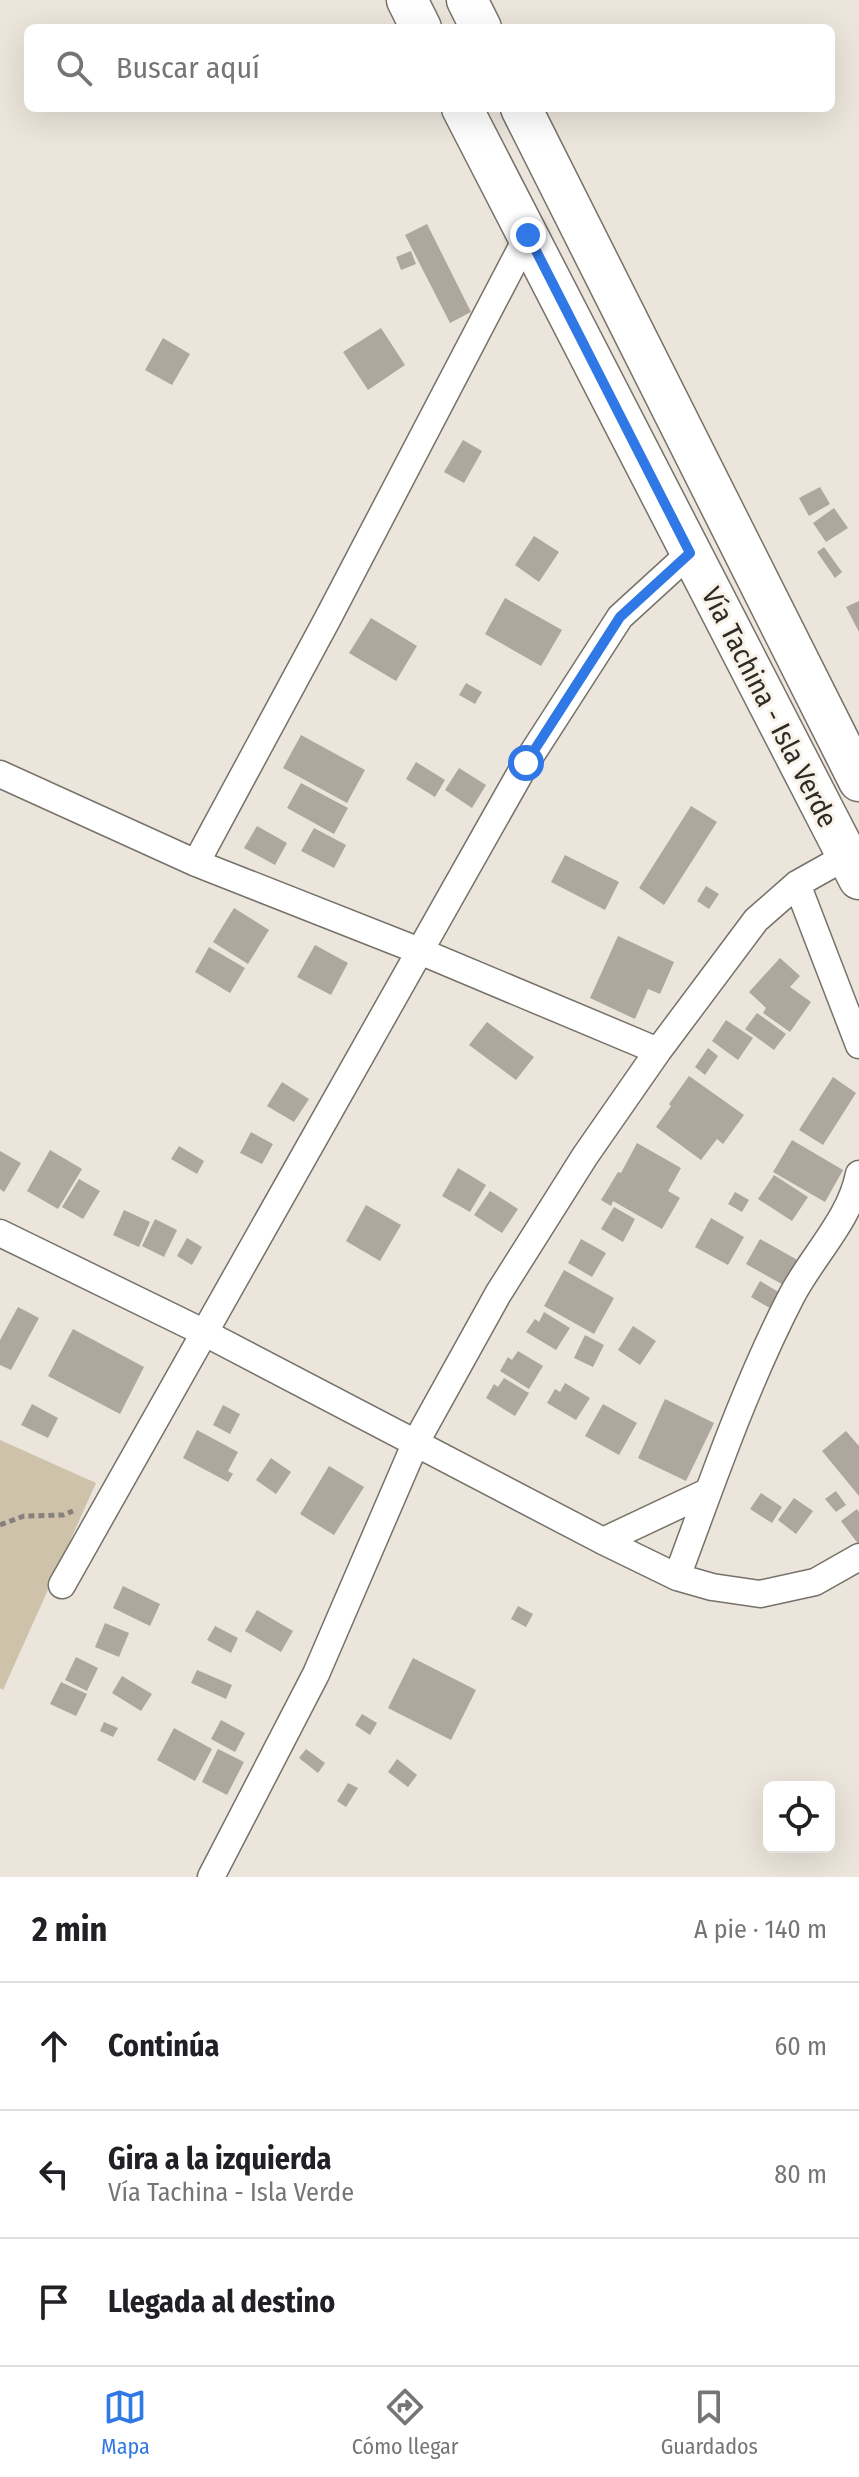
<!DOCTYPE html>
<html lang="es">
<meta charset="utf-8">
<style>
body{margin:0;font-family:"Fira Sans Condensed",sans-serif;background:#f2f2f2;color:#202124}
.controls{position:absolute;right:24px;bottom:24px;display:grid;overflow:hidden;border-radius:12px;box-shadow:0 8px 32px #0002}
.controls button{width:72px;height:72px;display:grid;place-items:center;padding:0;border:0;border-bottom:2px solid #e0e0e0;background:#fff;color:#202124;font:40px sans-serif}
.stop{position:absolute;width:24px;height:24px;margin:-18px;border:6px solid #2f78e5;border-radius:50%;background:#fff}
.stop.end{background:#2f78e5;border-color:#fff;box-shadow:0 2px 8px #0008}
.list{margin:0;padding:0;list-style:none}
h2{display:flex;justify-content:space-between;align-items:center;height:104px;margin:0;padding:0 32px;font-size:34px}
h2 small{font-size:26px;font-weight:400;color:#757577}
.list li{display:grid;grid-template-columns:52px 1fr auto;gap:24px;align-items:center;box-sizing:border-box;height:128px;padding:0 32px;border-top:2px solid #e0e0e0}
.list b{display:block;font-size:30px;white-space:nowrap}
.list p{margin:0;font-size:26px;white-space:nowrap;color:#757577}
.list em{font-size:26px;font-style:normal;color:#757577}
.icon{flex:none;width:44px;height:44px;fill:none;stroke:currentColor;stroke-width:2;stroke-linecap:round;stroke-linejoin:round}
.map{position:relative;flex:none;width:859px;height:1877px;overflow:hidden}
.search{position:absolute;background:#fff;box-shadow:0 8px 32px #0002;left:24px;right:24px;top:24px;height:88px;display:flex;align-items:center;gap:20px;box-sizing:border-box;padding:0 28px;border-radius:12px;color:#757577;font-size:30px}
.sheet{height:488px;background:#fff}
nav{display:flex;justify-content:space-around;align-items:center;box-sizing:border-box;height:112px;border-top:2px solid #e0e0e0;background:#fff;font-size:22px;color:#757577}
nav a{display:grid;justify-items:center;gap:4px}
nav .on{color:#2f78e5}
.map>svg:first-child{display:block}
</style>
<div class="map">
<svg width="859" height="1877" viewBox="0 0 859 1877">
<rect width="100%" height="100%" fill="#ebe5db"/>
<!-- green -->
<path fill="#cfc2ab" d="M 0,1440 L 96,1483 L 3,1690 L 0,1688 Z"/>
<!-- building -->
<path fill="#ada79e" d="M 427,224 L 471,312 L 450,323 L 405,235 Z
M 411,251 L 416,264 L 401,270 L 396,257 Z
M 381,328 L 405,365 L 368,390 L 343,352 Z
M 163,338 L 190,354 L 172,385 L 145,370 Z
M 463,440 L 482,451 L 464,483 L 444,472 Z
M 820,487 L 830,504 L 809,516 L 799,498 Z
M 834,508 L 848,528 L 826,542 L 813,523 Z
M 534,536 L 559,552 L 539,582 L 515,565 Z
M 824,547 L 842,572 L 835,578 L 817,552 Z
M 505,598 L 562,630 L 541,666 L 485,634 Z
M 859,601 L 859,632 L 846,607 Z
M 371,618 L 417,646 L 396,681 L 349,653 Z
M 466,683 L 482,692 L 475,704 L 459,695 Z
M 301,735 L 365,770 L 347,803 L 283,768 Z
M 416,762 L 445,780 L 435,797 L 406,779 Z
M 459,768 L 486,785 L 472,808 L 445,790 Z
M 301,783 L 348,808 L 334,834 L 287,808 Z
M 691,806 L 717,822 L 664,905 L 639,888 Z
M 257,826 L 287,843 L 275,865 L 244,848 Z
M 314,828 L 346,845 L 334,868 L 301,851 Z
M 565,855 L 619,882 L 605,910 L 551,882 Z
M 706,886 L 719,894 L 709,909 L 697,901 Z
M 234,908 L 269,930 L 248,964 L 213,942 Z
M 618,936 L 674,962 L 660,994 L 648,989 L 635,1019 L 590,998 Z
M 315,945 L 348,963 L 331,995 L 297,977 Z
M 209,947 L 245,968 L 230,993 L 195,972 Z
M 780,958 L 800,976 L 790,987 L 811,1002 L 790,1032 L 763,1013 L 766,1008 L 749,992 Z
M 757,1013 L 786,1034 L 774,1050 L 745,1029 Z
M 726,1020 L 753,1038 L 738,1060 L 712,1041 Z
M 487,1022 L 534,1057 L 516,1080 L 469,1045 Z
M 708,1048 L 718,1056 L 705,1075 L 695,1067 Z
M 689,1076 L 744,1115 L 723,1144 L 717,1139 L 701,1160 L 656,1127 L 671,1106 L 669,1104 Z
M 833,1077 L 856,1093 L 823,1145 L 799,1130 Z
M 282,1082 L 309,1099 L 294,1122 L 267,1106 Z
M 251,1132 L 273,1144 L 262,1164 L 240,1153 Z
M 792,1140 L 843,1170 L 825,1202 L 773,1172 Z
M 637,1143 L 681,1168 L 668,1191 L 680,1198 L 662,1229 L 613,1201 L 611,1206 L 601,1200 L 618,1172 L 621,1173 Z
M 179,1146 L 204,1161 L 197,1174 L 171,1159 Z
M 50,1150 L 82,1169 L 58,1209 L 27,1191 Z
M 0,1151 L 21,1163 L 4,1192 L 0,1189 Z
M 458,1168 L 486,1185 L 470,1212 L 442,1196 Z
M 774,1175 L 808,1197 L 792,1221 L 758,1199 Z
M 79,1179 L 100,1191 L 83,1219 L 62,1207 Z
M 490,1191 L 518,1209 L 502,1233 L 474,1215 Z
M 735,1192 L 749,1200 L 742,1212 L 728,1204 Z
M 366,1205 L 401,1225 L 380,1261 L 346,1241 Z
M 614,1207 L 635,1219 L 623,1242 L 601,1229 Z
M 124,1210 L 150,1222 L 139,1247 L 113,1235 Z
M 711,1218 L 744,1237 L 728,1265 L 695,1247 Z
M 155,1219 L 177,1230 L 164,1257 L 142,1246 Z
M 187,1238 L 202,1247 L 192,1265 L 177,1256 Z
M 581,1239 L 606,1253 L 592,1277 L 568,1263 Z
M 760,1239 L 801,1262 L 787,1287 L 746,1264 Z
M 564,1270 L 614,1298 L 594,1334 L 544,1306 Z
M 760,1281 L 782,1294 L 773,1310 L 751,1297 Z
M 18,1307 L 39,1318 L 11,1370 L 0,1365 L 0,1340 Z
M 544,1312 L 570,1328 L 556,1350 L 526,1332 L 535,1319 L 539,1322 Z
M 633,1326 L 656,1341 L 640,1365 L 618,1350 Z
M 73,1329 L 144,1367 L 120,1414 L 48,1376 Z
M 585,1335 L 604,1345 L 593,1367 L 574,1358 Z
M 518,1351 L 543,1366 L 529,1389 L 500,1371 L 508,1357 L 512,1360 Z
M 504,1378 L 529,1393 L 515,1416 L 486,1398 L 494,1384 L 498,1387 Z
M 565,1383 L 590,1398 L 576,1420 L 547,1403 L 555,1389 L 560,1392 Z
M 665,1399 L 714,1423 L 686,1481 L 638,1458 Z
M 32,1404 L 58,1418 L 48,1438 L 21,1425 Z
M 603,1404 L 637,1423 L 619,1455 L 585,1436 Z
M 223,1405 L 240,1414 L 230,1434 L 213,1425 Z
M 197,1430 L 238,1452 L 228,1471 L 233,1474 L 228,1482 L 183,1458 Z
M 846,1431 L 859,1446 L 859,1496 L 822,1451 Z
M 271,1458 L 291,1472 L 276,1494 L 256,1480 Z
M 329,1466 L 364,1487 L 334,1535 L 300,1514 Z
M 836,1491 L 846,1505 L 836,1512 L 825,1499 Z
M 761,1493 L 782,1507 L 772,1523 L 750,1509 Z
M 794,1498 L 813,1511 L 796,1534 L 778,1520 Z
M 857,1509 L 859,1512 L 859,1545 L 841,1521 Z
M 123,1586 L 160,1604 L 150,1626 L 113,1608 Z
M 518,1606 L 533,1614 L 526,1627 L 511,1619 Z
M 257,1610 L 293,1631 L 281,1652 L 245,1631 Z
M 105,1623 L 129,1633 L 119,1657 L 95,1647 Z
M 215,1626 L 238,1638 L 231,1653 L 207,1640 Z
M 76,1657 L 98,1668 L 87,1691 L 65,1680 Z
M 413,1658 L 476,1690 L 451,1740 L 388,1708 Z
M 197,1670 L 232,1685 L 226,1699 L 191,1683 Z
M 122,1676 L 152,1694 L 141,1711 L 112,1693 Z
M 61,1682 L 87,1694 L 76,1716 L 50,1704 Z
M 362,1714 L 377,1723 L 370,1735 L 355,1725 Z
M 221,1720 L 245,1733 L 235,1752 L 211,1739 Z
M 104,1722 L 118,1728 L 113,1737 L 100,1731 Z
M 174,1728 L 212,1749 L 195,1781 L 157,1760 Z
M 218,1749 L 244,1762 L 227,1795 L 202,1782 Z
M 306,1749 L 325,1763 L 318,1773 L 299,1758 Z
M 397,1759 L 417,1775 L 408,1787 L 388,1772 Z
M 348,1783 L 358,1788 L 346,1807 L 337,1801 Z"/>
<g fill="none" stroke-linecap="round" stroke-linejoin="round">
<defs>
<path id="minor" d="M 0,774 L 196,863 L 422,952 L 658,1051
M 196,863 L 327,620 L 528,235
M 797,884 L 859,1045
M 0,1233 L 205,1333 L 603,1541 L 677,1577 L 712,1587 L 760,1594 L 815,1582 L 859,1557
M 603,1541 L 707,1492
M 677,1577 C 712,1483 745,1386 791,1297 C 812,1256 850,1220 859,1174
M 62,1585 L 526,763 L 620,617 L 690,553
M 211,1877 L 316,1674 L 416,1442 L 498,1294 L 585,1156 L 658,1051 L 756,920 L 797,884 L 847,856"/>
<path id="primary" d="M 407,0 L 421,28
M 467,0 L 481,28
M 462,108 L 859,879
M 521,108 L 859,781"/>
</defs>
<!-- minor casing -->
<use href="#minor" stroke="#767169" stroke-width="29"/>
<!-- primary casing -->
<use href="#primary" stroke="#767169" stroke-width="43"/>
<!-- path -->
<path stroke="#86827b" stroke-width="5" stroke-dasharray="6 4" stroke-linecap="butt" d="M 0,1525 L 24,1516 L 63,1515 L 73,1511"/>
<!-- minor -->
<use href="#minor" stroke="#fff" stroke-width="26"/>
<!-- primary -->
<use href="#primary" stroke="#fff" stroke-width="40"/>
</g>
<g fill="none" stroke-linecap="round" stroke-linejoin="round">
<!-- route -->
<path stroke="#2f78e5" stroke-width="10" d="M 526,763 L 620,617 L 690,553 L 528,235"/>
</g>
<g text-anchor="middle" stroke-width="6" stroke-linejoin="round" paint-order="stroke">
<!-- street labels -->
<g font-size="28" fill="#2d2b27" stroke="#f8f2e9">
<text transform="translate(770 707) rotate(63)" y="10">Vía Tachina - Isla Verde</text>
</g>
</g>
</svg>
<div class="controls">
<button><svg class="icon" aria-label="locate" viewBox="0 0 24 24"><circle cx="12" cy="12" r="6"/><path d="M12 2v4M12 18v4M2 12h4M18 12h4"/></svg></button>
</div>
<div class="stop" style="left:526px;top:763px"></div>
<div class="stop end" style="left:528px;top:235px"></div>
<div class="search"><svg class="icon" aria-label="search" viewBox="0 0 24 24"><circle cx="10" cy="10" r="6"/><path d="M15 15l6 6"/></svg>Buscar aquí</div>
</div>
<section class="sheet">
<h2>2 min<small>A pie · 140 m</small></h2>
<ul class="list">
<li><svg class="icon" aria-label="ahead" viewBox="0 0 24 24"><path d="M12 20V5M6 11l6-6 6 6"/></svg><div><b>Continúa</b></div><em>60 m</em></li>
<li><svg class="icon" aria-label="left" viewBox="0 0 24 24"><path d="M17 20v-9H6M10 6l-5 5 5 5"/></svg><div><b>Gira a la izquierda</b><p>Vía Tachina - Isla Verde</p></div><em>80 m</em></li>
<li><svg class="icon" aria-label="arrive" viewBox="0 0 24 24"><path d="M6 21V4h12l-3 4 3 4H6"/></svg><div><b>Llegada al destino</b></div></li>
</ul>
</section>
<nav>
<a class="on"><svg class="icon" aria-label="map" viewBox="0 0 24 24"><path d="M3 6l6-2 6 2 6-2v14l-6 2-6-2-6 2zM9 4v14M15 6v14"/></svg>Mapa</a>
<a><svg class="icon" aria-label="directions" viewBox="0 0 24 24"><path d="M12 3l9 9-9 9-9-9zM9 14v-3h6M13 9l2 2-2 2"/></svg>Cómo llegar</a>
<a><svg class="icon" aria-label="saved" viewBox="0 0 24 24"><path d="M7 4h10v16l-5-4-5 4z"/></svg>Guardados</a>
</nav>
